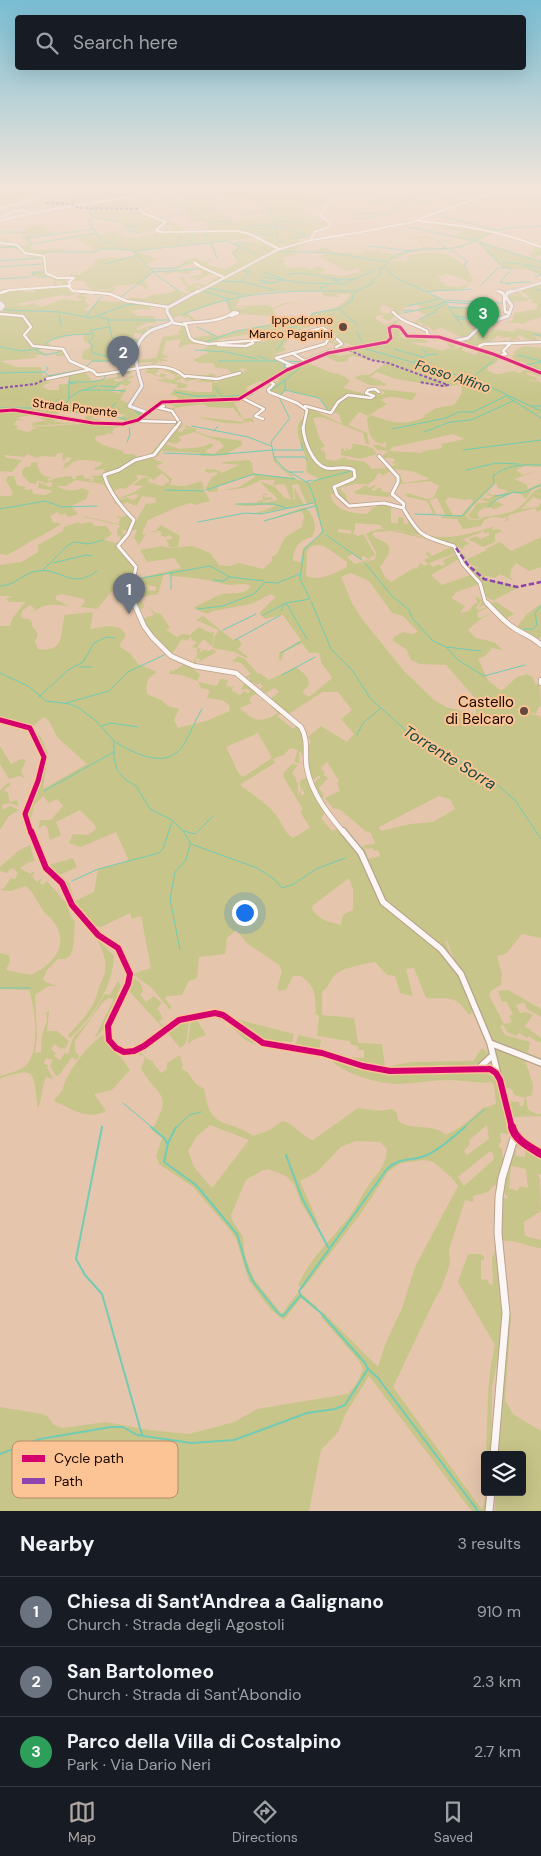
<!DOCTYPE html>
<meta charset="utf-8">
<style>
body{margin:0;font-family:"DM Sans",sans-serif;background:#242831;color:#f1f3f6}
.controls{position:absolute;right:15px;bottom:15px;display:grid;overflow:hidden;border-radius:5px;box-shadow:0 5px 20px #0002}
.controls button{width:45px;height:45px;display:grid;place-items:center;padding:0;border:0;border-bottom:1px solid #363941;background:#171b24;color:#f1f3f6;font:25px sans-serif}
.you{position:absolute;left:244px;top:912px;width:18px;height:18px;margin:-12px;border:4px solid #fff;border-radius:50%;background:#1a73e8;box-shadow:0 0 0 8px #1a73e833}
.badge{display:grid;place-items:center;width:32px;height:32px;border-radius:50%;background:#b1a7a2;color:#fff;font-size:16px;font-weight:700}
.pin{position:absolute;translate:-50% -41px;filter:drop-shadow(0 1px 2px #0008)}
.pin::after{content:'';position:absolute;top:26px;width:18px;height:15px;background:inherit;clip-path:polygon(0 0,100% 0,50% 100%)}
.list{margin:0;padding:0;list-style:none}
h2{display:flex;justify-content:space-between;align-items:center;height:65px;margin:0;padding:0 20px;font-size:21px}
h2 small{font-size:16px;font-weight:400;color:#9ea1a6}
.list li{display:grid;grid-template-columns:32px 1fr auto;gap:15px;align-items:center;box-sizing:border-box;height:70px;padding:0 20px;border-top:1px solid #363941}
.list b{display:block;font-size:19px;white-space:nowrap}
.list p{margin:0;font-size:16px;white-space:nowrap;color:#9ea1a6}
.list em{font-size:16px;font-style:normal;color:#9ea1a6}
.icon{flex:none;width:28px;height:28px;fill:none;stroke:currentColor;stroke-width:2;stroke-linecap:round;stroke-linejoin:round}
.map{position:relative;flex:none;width:541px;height:1511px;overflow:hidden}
.search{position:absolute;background:#171b24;box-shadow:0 5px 20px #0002;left:15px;right:15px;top:15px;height:55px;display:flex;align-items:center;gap:12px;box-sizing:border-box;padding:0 18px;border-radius:5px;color:#9ea1a6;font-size:19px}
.sheet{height:275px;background:#171b24}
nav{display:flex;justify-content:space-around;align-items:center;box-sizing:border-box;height:70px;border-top:1px solid #363941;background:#171b24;font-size:14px;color:#9ea1a6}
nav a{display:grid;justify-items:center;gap:2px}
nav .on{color:#b1a7a2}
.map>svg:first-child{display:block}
</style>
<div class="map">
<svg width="541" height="1511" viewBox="0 0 541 1511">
<rect width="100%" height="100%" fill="#e5c6ac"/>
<!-- green -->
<path fill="#c7c589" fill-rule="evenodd" d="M 2,187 L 41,187 L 41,194 L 43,197 L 38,193 L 0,203 L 0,188 Z
M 64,187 L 65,187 L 77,197 L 106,193 L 127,187 L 160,187 C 134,196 103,203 76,204 C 55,205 20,205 0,214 L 0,212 L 34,205 L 69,201 L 66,199 L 43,201 L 42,200 L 76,197 Z
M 168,187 L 186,193 L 192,187 L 322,187 L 319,190 L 293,193 L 301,195 L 310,193 L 312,196 L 322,195 L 330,200 L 327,204 L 316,205 L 317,208 L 301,206 L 308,216 L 320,217 L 318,218 L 321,221 L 327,222 L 330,224 L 326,228 L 313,232 L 311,240 L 305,237 L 297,239 L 301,244 L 311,242 L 303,243 L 305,245 L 298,247 L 294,251 L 312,252 L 326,247 L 333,252 L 361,254 L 364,252 L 361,249 L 352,249 L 375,251 L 378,249 L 380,249 L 380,253 L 397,254 L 406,250 L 423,248 L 418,239 L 405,239 L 425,236 L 440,241 L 455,240 C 437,245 432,236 420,238 L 425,247 L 441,248 L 443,246 L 449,248 L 473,242 L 408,227 L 454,237 L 462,231 L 436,228 L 441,226 L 437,223 L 444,223 L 497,234 L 490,235 L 478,241 L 527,257 L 534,257 L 529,255 L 535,247 L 541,248 L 541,255 L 536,256 L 538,258 L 535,259 L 541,260 L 541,275 L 529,270 L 503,268 L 476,242 L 445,250 L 429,249 L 410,253 L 391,261 L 408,261 L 409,259 L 404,257 C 432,248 462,252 473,280 L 476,278 L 467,285 L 468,287 C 453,292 441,289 426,293 L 443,300 L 448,306 L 484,309 L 491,313 L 501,310 L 500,317 L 505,317 C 493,323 481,321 468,325 L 472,328 L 478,327 L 469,336 L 462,339 L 459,338 L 463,338 L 440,327 L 434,331 L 428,326 L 421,326 L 424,323 L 416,322 L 420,325 L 419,325 L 411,323 L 427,316 L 416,310 L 422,308 L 415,304 L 402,308 L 405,310 L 399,311 L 403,314 L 398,315 L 395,313 L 396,312 L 394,312 L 393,309 L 384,305 L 379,308 L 382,313 L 390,313 L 390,314 L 392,312 L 395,316 L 389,321 L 382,318 L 384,315 L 378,315 L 375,318 L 385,325 L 400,319 L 403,320 L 396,322 L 403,326 L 406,333 L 400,326 L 390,325 L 388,328 L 390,337 L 388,340 L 352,348 L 353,346 L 347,343 L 342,343 L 343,341 L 334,340 L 333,342 L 340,344 L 331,347 L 337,345 L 329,342 L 332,338 L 331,336 L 337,339 L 335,334 L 321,324 L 302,329 L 304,332 L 288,335 L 288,340 L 283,347 L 287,350 L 271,355 L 290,353 L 275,358 L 270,356 L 281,362 L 281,364 L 286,364 L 286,370 L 266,383 L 259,381 L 247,387 L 246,390 L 253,390 L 253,392 C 231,404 203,400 179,400 L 176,396 L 170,395 L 175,389 L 197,392 L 212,392 L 212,382 L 195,382 L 204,379 L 196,376 L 198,379 L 185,382 L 184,378 L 189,377 L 185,374 C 197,375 206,379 216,370 L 211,374 L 216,375 L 215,377 L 206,376 L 207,379 L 214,379 L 215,383 L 224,379 L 223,375 L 230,374 L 231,376 L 226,378 L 242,373 L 247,369 L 239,368 L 241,370 L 238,374 L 230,372 L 228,369 L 216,368 L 213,363 L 199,363 L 193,360 L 209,352 L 200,350 L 212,345 L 189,344 L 178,348 L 181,339 L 166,341 L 162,354 L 170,357 L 161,358 L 169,361 L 160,361 L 162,363 L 160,363 L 159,358 L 158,363 L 155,363 L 155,366 L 162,367 L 155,374 L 159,376 L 162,373 L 167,375 L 163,377 L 173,380 L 176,376 L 163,370 L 179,371 L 185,376 L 178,374 L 177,376 L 182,377 L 180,380 L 173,381 L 187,384 L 186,388 L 177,388 L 178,385 L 155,380 L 167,379 L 145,372 L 148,370 L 145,369 L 152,367 L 153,362 L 137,363 L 135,360 L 156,358 L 163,337 L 183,334 L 178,333 L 183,324 C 160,322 143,336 135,355 C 137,346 144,336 153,330 L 148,329 L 151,328 L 144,329 L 149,331 L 146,334 L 135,333 L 133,338 L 142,340 C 134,349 133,356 131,367 L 133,366 L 134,358 L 135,367 L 129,368 L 133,370 L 130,371 L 132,372 L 131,374 L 119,374 L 120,379 L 115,379 L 114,381 L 121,382 L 132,375 L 134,377 L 127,380 L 132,382 L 126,386 L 122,384 L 112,391 L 120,394 L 119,390 L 127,388 L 120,400 L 129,403 L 127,403 L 129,407 L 144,413 L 141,418 L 128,423 L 123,420 L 93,416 L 92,418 L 101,420 L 99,422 L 83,420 L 88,414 L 119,419 L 125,415 L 94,407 L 83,414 L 60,411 L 55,416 L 15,410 L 0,411 L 0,316 L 5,314 L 0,313 L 0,310 L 4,306 L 0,303 L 0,292 C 15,287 31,288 46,289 L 28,289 L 32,289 L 24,290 L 23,292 L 34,292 L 35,290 L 61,287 L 60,283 L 68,282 L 69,285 L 67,286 L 70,290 L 69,291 L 75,294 L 69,296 L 62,295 L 16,304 L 21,306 L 34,303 L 41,307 L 63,299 L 78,301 L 82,299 L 76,298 L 80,294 L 76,294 L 82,292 L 80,291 L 88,293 L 81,296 L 88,297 L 85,300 L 89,305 L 85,310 L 89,311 L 101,297 L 99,301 L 122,302 L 117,298 L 126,301 L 131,297 L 144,299 C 155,291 166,296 176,290 L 192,295 L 228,274 L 205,287 L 193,285 L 198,288 L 197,290 L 199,291 L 195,293 L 185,290 L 188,288 L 185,286 L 180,277 L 182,276 L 189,286 L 195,283 L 206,285 L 219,276 L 209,274 L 197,281 L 196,280 L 200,277 L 190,279 L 195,275 L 201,275 L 203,271 L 196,269 L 189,272 L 190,274 L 175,272 L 167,274 L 162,272 L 198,268 L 194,263 L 175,269 L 153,269 L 153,272 L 144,281 L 148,288 L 144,289 L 144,287 L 135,284 L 112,286 L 115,288 L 114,291 L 104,293 L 103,291 L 114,289 L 95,290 L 89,288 L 85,281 L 72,281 L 76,277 L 70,281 L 74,276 L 69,276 L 70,274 L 79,275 L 93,265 L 93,262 C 106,253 121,261 135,255 L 132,251 L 102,249 L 90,256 L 94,253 L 47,252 L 44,253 C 51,265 40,280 66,279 L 66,282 L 55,281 L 58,284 L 56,286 L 47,288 L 54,285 L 54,280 L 47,277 L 32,276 L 33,272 L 43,272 L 42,259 L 0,261 L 31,258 L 30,256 L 21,253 L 15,248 L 0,248 L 0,242 L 4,241 L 0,238 L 8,238 L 9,242 L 12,244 L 19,244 L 19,246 L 29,244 L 23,239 L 22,234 L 0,233 L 24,232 L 31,226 L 44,225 L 53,234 L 28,238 L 33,245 L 31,247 L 33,250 L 62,249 L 66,250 L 63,252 L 91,252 L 95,250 L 92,248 L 93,247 L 78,240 L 78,237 L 45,243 L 95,233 L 92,229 L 89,229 L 91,228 L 87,220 L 90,214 L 87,210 L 92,207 L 78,208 L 75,206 L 119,200 L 133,206 L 136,205 L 136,202 L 148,201 L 145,206 L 138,209 C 150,218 163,217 176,224 C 181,226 183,231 188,232 C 194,233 199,228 207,229 L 206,222 L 192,222 L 183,211 L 190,209 L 186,206 L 183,193 L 165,188 ZM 186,193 L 229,196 L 226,199 L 229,200 L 226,206 L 230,204 L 231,198 L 242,198 L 257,201 L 258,200 L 266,205 L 266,210 L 245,214 L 267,211 L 272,214 L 234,221 L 222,212 L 222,210 L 214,210 L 216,198 L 185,198 ZM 92,218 L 118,222 L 127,227 L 100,235 L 93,228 L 91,220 ZM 169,225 L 175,226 L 171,230 L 164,229 L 159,234 L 158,232 C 143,237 128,241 114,231 L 128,229 L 139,233 L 149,230 L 149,233 L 155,231 L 152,230 L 163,228 L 162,227 ZM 250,234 L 260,242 L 231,243 L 238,247 L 232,253 L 238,262 L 225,269 L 208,265 L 207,263 L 214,259 L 201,262 L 196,258 L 181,261 L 185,264 C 173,268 156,273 145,265 L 157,259 L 139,252 L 160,247 L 209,243 L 213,246 L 215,256 L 218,259 L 213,242 L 255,238 ZM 300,252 L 327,253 L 319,257 L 348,271 L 359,268 L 359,272 L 344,276 L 318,273 L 326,270 L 317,266 L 310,270 L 305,267 L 286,268 L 284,266 L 287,265 L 282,263 L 286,261 L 283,259 ZM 446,274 L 460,277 L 468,283 C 463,289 450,287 442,284 L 448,282 L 438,282 L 442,280 L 438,276 ZM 287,291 L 322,291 L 322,295 L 327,296 L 326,297 L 341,297 L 335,294 L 351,294 C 342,308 327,311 311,313 L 310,317 L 307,318 L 239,330 L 217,336 L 206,332 L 210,335 L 192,338 L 200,343 L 193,340 L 186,331 L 187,326 C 177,317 164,329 152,327 L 152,325 L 138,330 L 136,328 L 148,323 L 157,323 L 153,316 L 138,316 L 132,311 L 142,309 L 150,310 L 150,305 L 157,306 L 131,302 L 168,306 L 185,298 L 180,295 L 191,295 L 167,310 L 169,311 L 170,313 L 168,314 L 172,318 L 182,315 L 184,318 L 189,317 L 192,322 L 197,321 L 187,313 L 222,301 L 226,300 L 229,311 L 232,313 L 233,310 L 240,311 L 238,313 L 239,314 L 271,316 L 276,315 L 272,308 L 273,309 L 286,304 L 308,302 L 284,303 L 273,308 L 267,305 L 238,306 L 240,307 L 248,307 L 241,309 L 236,307 L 240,297 L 264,292 ZM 264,332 L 272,334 L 268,337 L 269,338 L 263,339 L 265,342 L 260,342 L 261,340 L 234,341 L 241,343 L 239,346 L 214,344 L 219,339 ZM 73,335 L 83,335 L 84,341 L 91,345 L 89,348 L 83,351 L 82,359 L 99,362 L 122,361 L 129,371 L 123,370 L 124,373 L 117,374 L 117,377 L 92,381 L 85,372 L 87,369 L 69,362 L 64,363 L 70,363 L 85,369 L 43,376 L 41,367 L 16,367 L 1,361 L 35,358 L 38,356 L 25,355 L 49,355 L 38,350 L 46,348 L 58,349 L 59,352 L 63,352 L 55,354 L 56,356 L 67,356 L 63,350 L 54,348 L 47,342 ZM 55,376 L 58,378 L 69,377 L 68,384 L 59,384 L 59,390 L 48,390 L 42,386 L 51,382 L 41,380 L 50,377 L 53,379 L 56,378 Z
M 541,284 L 541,317 L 524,323 L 526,324 L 506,322 L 512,321 L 514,313 L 537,309 L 537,304 L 530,302 L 533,301 L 531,299 L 527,300 L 529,301 L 512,302 L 507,296 L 520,295 L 509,292 L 515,290 L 525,298 L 530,298 L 519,289 Z
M 399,327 L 402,331 L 399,333 L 403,334 L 399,336 L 406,339 L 419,337 L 428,341 L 426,343 L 410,342 C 421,347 430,346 442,351 L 449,348 L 452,350 L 447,344 L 449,343 L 457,347 L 452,348 L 455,349 L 460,347 L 460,346 L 465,347 L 461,350 L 475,355 L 480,351 L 499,358 L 496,363 L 488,367 L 487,370 C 499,378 503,372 514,371 C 516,371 518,373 520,373 L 526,369 L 501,358 L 497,362 L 521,370 L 497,362 L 501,358 L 541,374 L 541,377 L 527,372 L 526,374 L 538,378 L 536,381 L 520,378 L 536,382 L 541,378 L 538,382 L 541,382 L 541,467 L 525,466 L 516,470 L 523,475 L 541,470 L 514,479 L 526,484 L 528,489 L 541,483 L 541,486 L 532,490 L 526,499 L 521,494 L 513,493 L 494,500 L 504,505 L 494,509 C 487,506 481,508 477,514 L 480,518 C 491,515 505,516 515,510 C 527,504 529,492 541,487 L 541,500 L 533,497 L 521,509 L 538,507 L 541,503 L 541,510 L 537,512 L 535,508 L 509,515 L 509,517 L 504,516 L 509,519 L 505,522 L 504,521 L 507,519 L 506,518 L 491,517 L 484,520 L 481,526 L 463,529 L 457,519 L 441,518 L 445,514 L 437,498 L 429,500 L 436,513 L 433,515 L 424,515 L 433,513 L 427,501 L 405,496 L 407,493 L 427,499 L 433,498 L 439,486 L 430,481 L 401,484 L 397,487 L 399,482 L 391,467 L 401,461 L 394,464 L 392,462 L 396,461 L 393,458 L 384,458 L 382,456 L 389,451 L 378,450 L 372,445 L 379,445 L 385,448 L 386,442 L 384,442 L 384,444 C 369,442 369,433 367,418 L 371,415 C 393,423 403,426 425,417 L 424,415 L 437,408 L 454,405 L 461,395 L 462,387 L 457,385 L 445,387 L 396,379 L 377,372 L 370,377 L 382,381 L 381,382 L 386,384 L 385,386 L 369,385 L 355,378 L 360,375 L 369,375 L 386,363 L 352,356 L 348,358 L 348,361 C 338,364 333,360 325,356 L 334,352 L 339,356 L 353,353 L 350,350 L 388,342 L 393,337 L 390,328 ZM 453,434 L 465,439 L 441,444 L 442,448 L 423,451 L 423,453 L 389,451 L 393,447 ZM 395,469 L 412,471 L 430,479 L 403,483 L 400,475 L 395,472 ZM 496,483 L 498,488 L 507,491 C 502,496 496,496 489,494 L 492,490 L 486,495 L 492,496 L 489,499 L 484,497 L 479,501 L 482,500 L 490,502 L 477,503 L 468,516 L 472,519 L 487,518 C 480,519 471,523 466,516 L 472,507 ZM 449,497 L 464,500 L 471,499 L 473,501 L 462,515 L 453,515 L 445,501 Z
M 480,328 L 488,332 L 491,329 L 514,332 L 516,328 L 541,333 L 541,339 L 533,334 L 539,341 L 526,339 L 521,335 L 516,336 L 522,341 L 526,341 L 515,339 L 510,341 L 511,337 L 500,338 L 501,336 L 498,335 L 490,342 L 479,344 L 477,348 L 459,344 L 463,342 L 462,340 Z
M 524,346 L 541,348 L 541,373 L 523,365 L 527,363 L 519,361 L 522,364 L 511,360 L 514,358 L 505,352 L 512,356 L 515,354 L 514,352 L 517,350 L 516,349 Z
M 307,363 C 314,365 320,368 327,371 C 338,376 340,371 350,381 L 343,388 L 373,396 C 361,400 347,388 337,401 C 334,405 333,409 331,413 L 305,406 L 342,424 L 339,414 L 334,413 C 346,387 349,399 372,398 L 375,395 L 367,393 L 371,389 L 377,390 L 377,393 L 381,395 L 385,393 L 379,389 L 417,393 L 412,400 C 402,399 391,393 381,400 L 387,404 L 368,416 L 359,412 L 348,425 L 367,433 L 369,444 L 366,444 L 363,433 L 322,417 L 313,418 C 317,428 317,437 325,446 L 320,449 L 325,452 L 326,459 L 334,461 L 345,457 L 346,459 L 365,462 L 372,469 L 388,468 L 391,471 L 381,476 L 382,474 L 378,473 L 374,480 L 366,486 L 370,488 L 374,485 L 376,486 L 371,490 L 374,491 L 380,487 L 382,490 L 380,491 L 391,493 L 388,497 L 356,494 L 354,492 L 368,484 L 355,484 L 339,488 L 346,495 L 348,503 L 354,505 L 382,501 L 403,506 C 396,506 390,503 383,502 C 363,500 347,515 335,489 L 337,485 L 349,482 L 355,478 L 355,470 C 346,464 338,468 328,467 C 316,467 303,437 304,426 C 304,421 308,416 308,411 L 300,404 L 328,410 L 320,398 L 287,390 L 280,396 L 269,390 L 279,380 L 276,378 C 286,372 296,367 307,363 Z
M 242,399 L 254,404 L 242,400 L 234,402 L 243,419 L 252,418 L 254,423 L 250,421 C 237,427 212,421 198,417 L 245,422 L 233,408 L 208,407 L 204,404 L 179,407 L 172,410 L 170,408 L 176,407 L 171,405 L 164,406 L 173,404 L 174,401 L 226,402 Z
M 14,412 L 57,417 L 54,421 L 63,423 L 91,422 L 32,426 L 33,423 L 48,420 L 40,419 L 45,416 C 34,415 27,415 16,418 L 25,421 L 17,420 L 13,425 L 18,426 L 16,429 L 29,432 L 32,430 L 30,429 L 38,429 L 32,427 L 97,423 L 119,425 L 120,427 L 114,428 L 112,432 L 114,434 L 107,433 L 105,435 L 96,436 L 95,440 L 103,445 L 123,451 L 124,454 L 133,454 L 137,457 L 150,455 L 163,439 L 176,428 L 153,455 L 134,459 L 118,470 L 104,472 L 104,469 L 95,470 L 94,468 L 101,465 L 102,462 C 90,461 75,456 68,467 L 62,469 L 65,466 L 64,464 L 73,458 L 67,457 L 64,461 L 62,458 L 63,453 L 58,453 L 55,457 L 41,456 L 36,458 L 28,454 L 24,457 L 4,455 L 6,458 L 22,460 L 12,472 L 2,471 L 0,472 L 0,413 Z
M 304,416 L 305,416 L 302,427 L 312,455 L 321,467 L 341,467 L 353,471 L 354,476 C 347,481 337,483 333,487 L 338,497 L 349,506 L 380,503 L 391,506 L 391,523 L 398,523 L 398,517 L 404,518 L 404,524 L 408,524 L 405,510 L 411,525 L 420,535 L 382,528 L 381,525 L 355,523 L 355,531 L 338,529 L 338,532 L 351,534 L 351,531 L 354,531 L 353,534 L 359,536 L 361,534 L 364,535 L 375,555 L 368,559 L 364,556 L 361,558 L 361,560 L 353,554 L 347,557 L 355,564 L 374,558 L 356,566 L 375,559 L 376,552 L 366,534 C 388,521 417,537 439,542 L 392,531 L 374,532 L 372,535 C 376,538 378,539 383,541 C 396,549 386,558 380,567 L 385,577 L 391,582 L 414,568 L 417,569 L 420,563 L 425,566 L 428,564 L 424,560 L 430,557 L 426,555 L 427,551 L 432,556 L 453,546 L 456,553 L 429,563 L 433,567 L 439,564 L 442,566 L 445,564 L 443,560 L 456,554 L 459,559 L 431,575 L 442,585 L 471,575 L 479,584 L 457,592 L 451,598 L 465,606 L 460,613 L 469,611 L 473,605 L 478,602 L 475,598 L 477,597 L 482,600 L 476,608 L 479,610 L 486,607 L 485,605 L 479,607 L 483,600 L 490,607 L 478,612 L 477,617 L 481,618 L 494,611 L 478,621 L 468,630 L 476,638 L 494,642 L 503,650 L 492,648 L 485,656 L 478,659 L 488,680 L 500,690 L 504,689 L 517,677 L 527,674 L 534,678 L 534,683 L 540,685 L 541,707 L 539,706 L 536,714 L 523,711 L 528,708 L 524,707 L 521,710 L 541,717 L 541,938 L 522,934 L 506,954 L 497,956 L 502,973 L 501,985 L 491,991 L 489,995 L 504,1024 L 512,1022 L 509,1016 L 513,1014 L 506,1001 L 502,1002 L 498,991 L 508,990 L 541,1009 L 541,1017 L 527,1009 L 524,1002 L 516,1005 L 520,1013 L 527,1012 L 533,1015 L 525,1026 L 541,1038 L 541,1042 L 536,1041 L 529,1036 L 527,1038 L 519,1033 L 517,1036 L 508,1033 L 503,1025 L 500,1026 L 505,1035 L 530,1042 L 528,1053 L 541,1058 L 541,1062 L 492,1041 L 480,1015 L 469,985 L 456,965 L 447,941 L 445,941 L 454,961 L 429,936 L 384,900 L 361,848 L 362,846 L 365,848 L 368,859 L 380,856 L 378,850 L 374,851 L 373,848 L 367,849 L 363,845 L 375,844 L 371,833 L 365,831 L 341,810 L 333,808 L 325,798 L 340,791 L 337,783 L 339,781 L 327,762 L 321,768 L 325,773 L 323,775 L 328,778 L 319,788 L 324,796 L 322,798 L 326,804 L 324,805 L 314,784 L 318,778 L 320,779 L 320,775 L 312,780 L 308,768 L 309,745 L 311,742 L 308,737 L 321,726 L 347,742 L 354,734 L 341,719 L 352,710 L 338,692 L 323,692 L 288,714 L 270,699 L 279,692 L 275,688 L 266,693 L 261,689 L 259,690 L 263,686 L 260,683 L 257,685 L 253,682 L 250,683 L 248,681 L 250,679 L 249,678 L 244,678 L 251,674 L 241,663 L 232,661 L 238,656 L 245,659 L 258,674 L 260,673 L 269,680 L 296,667 C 301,671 312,678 308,686 C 307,688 304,690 302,692 L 309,697 L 331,679 L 332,677 L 322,664 L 319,653 L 309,653 L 302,643 L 284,652 L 281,661 L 279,659 L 279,653 L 301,640 L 283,615 L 265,619 L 259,613 L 276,597 L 271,594 L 251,604 L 213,611 L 207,614 L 193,608 C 202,604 213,597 222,594 C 232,592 245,596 251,586 C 242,581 234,587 224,584 C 206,579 189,577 170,576 L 168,574 L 164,573 L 158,594 L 140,597 L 144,607 L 140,610 L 133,590 L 144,589 L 147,586 L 149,586 L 147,590 L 155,591 L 157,587 L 147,585 L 143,588 L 134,588 L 135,579 L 181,568 L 174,558 L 147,562 L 140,550 L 162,546 L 169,548 L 193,546 L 210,553 L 219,565 L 231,566 L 238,563 L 263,569 L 273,560 L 271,557 L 277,554 L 285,537 L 302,527 L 304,515 L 301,511 L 262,522 L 305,507 C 314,516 318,526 312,537 C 298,541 294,547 293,561 L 301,562 L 303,549 L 318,537 L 322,530 L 315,507 L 309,507 L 314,506 L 314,504 L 307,504 L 298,484 L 292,485 L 294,497 L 292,500 L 295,498 L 294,487 L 304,505 L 255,514 L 253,514 L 276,506 C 263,502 248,509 235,504 L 258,503 L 257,501 L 263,500 L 263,495 L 266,493 L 268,495 L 264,495 L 265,498 L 271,497 L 269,494 L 273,499 L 263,501 L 263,503 L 278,500 C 274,493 266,490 261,482 L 274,486 L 284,497 L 291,500 L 285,484 L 273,485 L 275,480 L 259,480 L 260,481 L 243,488 L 220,491 L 239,487 L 255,477 L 253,475 L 219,486 L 217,488 L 218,491 L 209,492 L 205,489 L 212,477 L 218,474 L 217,473 L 219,472 L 209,473 L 205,471 L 206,469 L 218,470 L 222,473 L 239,465 L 220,463 L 222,462 L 249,460 L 252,463 L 253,472 L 256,474 L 292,478 L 274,462 L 272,452 L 278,464 L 296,479 L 309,483 L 319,479 L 306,472 C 310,454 295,442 298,426 C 298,423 302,419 304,416 ZM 334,494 C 350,511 360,508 381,505 L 373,508 L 367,514 C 350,513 336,511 330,495 ZM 318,545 L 324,546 L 347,562 L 347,567 C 335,573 319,582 306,576 L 307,550 L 312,546 ZM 351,573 L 369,581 L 392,613 L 403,616 L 418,632 L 412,634 L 403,632 L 394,637 L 393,641 L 406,649 L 411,660 L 420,664 L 446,665 L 476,699 L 483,700 L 483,703 L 476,702 L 476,714 L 446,707 L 434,700 L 404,671 L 362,619 L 352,603 L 341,577 ZM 439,796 L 450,799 L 455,809 L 433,822 L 410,824 L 381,831 L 379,827 Z
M 183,423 L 183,426 L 178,430 L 182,433 L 184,429 L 193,429 L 185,428 L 185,425 L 197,429 L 195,431 L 209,436 L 242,441 L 242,445 L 231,451 L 227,455 L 201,456 L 199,453 L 162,451 L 165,446 L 157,457 L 154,456 ZM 194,432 L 219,441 L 224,446 L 214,454 L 205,452 L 214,445 L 211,443 L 203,447 L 179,449 L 166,444 L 168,442 L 176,444 L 182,440 L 178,437 Z
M 351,444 C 362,445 373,445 377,454 L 360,459 L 341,455 L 341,448 L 344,449 L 344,451 L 347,450 L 344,447 L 350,450 L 353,446 Z
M 153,458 L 163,463 L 156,466 L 172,479 L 170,485 L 185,486 L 202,481 L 204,490 L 210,501 L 195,505 L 190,503 L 175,508 L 148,520 L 143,531 L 139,530 L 143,531 L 142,534 L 146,534 L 139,545 L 134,538 L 137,530 L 131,530 L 135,519 L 121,506 L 119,500 L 127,497 L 133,500 L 139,496 L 135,494 L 118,499 L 109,488 L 107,476 L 138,460 ZM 162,473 L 170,481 L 162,486 L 148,482 L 149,478 L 144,477 L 133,485 L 143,486 L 135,492 L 119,498 L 114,491 L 121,488 L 125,489 L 138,479 L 136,475 L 146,476 L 154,480 ZM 142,496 L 156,498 L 155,503 L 146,504 L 136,521 L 121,505 L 127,502 L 133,505 L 137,505 Z
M 37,462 C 39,471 41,478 52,477 L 47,479 L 49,481 L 55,478 L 71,476 L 73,479 L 76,479 L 76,476 L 83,475 L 84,478 L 91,479 L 89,481 L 93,481 L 94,478 L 90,476 L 103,475 L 104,479 L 103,481 L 116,497 L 117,503 L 115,504 L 114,498 L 103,484 L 76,480 L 66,486 L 57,486 C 64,491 73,492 82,488 L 89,491 L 86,499 L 71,506 L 78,514 L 68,517 L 65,513 L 62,515 L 57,512 L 50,516 L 53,522 L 62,524 L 7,555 L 0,554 L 0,496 L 11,496 L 13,493 L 6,480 L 8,476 L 14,476 L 17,485 L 26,487 L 24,490 L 32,489 L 33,494 L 45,495 L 53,491 L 38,488 L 39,482 L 49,487 L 52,486 L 52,482 L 45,483 L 45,485 L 43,483 L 45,482 L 37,481 L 36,484 L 30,483 L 22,475 L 22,471 L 25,467 L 31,466 L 31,463 Z
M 118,506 L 132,519 L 129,531 L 122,530 L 123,534 L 128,534 L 121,539 L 117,534 L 117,529 L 121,526 L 119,525 L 84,517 L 83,516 L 119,524 L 120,518 L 117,518 L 118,516 L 121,517 L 128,515 Z
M 410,519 C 415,523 419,530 424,533 C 439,543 480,532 495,526 L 491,530 L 499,529 L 502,531 L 495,534 L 495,542 L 483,547 L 468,539 L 477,536 L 480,539 L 490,535 L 488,532 L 485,534 L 484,531 L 461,540 L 464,540 L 469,544 L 464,546 L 463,549 C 457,548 456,544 450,543 C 427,537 426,537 410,519 Z
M 78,522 L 81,524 L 91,522 L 95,526 L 106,526 L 112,534 L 104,540 L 116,543 L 122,540 L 117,544 L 117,549 C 127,561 137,561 133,579 L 118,584 L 97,609 L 80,607 L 85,602 L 84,599 L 61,594 L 56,596 L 56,600 L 70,606 C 56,605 46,602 33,612 L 35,609 L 30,605 L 22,611 L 21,618 L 29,619 L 32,622 L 32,626 L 38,634 L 35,642 L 38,649 C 66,653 59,634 65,615 L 93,612 L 90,629 L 109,626 L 120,628 L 126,635 L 119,646 L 131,654 L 138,664 L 157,672 C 148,677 145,684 147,694 L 161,700 L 168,706 L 179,709 L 174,720 L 178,728 L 206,721 L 230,711 L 229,705 L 222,700 L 207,698 L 210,690 L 201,688 L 198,682 L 217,686 L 220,679 L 228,680 L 226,686 L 234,687 L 231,690 L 240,695 L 244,691 L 248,693 L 250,691 L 246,689 L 241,690 L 245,682 L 271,703 L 259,694 L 253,695 L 249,700 L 252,703 L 240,708 C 253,721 261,724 278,713 L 272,707 L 273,705 L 282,713 L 277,716 L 293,729 L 298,725 C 306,734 306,743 305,755 L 301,755 L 301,752 L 299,752 L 299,761 L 301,763 L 294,762 L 298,750 L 290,748 L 284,755 L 273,759 L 275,763 L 241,784 L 241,786 C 254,795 267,804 276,815 C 282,823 285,834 293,838 L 310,828 L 301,813 L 302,808 L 283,776 L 284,772 L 292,764 L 298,765 L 292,773 L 296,778 L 296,782 L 298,782 L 298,797 L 300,789 L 301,795 L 305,794 L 300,787 L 300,780 L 306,778 L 306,775 L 325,812 L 321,818 L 332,831 L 338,828 L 326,814 L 358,851 L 381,903 L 439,951 L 459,977 L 465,990 L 467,1000 L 474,1011 L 469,1015 C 455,994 450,999 426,998 L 414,968 L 406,969 L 413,996 L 400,993 L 395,976 L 387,975 L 375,962 C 365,964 340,968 334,976 C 329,982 329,987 322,992 L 322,1015 L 354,1018 L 358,1043 L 382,1044 L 385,1067 L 411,1062 L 473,1061 L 482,1048 L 489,1053 L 478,1064 L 469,1066 L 385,1067 L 349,1060 L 349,1057 L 364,1058 L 364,1050 L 358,1050 L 358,1046 L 352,1045 L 349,1041 L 317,1036 L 319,1016 L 316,1014 C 315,995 317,988 301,976 L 293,976 L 286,990 L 279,991 L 277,988 L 282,972 L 279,965 L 248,944 L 236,930 L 227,938 L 225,954 L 199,957 L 197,978 L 189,981 L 182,995 L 167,996 L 165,999 L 171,1006 L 170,1010 L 151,987 L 132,974 L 151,968 L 141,916 L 132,919 L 130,913 L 99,928 L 98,926 L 94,928 L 74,903 L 67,886 L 47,868 L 39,849 L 43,853 L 49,865 L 73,858 L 77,867 L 60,875 L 69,883 L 75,901 L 94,892 L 98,869 L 125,862 L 128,859 L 116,832 L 81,847 L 69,843 L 73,834 L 88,835 L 96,829 L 95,825 L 80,810 L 56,822 L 61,835 L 50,840 L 47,827 L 44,825 L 38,829 L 40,820 L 51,820 L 63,806 L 57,799 L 49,803 L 43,796 L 34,805 L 30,822 L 28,811 L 45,761 L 45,753 L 37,734 L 41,737 L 48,753 L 43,789 L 87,764 L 57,737 L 49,721 L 44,717 L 32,727 L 0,719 L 0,626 L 10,626 L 12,619 L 25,602 L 9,602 L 6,599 L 12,596 L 0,596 L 0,565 L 21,562 L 38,552 L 38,545 L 63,531 L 64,527 ZM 258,733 L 272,758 L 243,777 L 239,774 L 226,747 ZM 349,878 L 353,889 L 353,910 L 343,915 L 341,925 C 328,922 317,919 311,907 Z
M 161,525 L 180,536 L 178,547 L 168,547 L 169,544 L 166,540 L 173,538 L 169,535 L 166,537 L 160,535 L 162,533 L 161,532 L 157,530 L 156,532 L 161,533 L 148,531 L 155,531 Z
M 541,537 L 541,567 L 529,571 L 516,563 L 511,570 L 510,577 L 513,578 L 512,580 L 500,574 L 495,578 L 488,576 L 482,577 L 473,569 L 474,567 L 482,569 L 470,564 L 467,559 L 485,551 L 487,550 L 485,549 L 500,542 L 511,551 Z
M 457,549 L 460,554 L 459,550 L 467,558 L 463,558 L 460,554 L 467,565 L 481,578 L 519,587 L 494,600 L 514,614 L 505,619 L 517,627 L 527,614 L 541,604 L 541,638 L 537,638 L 512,625 L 490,605 L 493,602 L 498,603 L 483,595 L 481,582 L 464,564 Z
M 148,606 L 155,613 L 161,614 L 170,628 L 166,630 L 177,637 L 182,634 L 190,635 L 199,627 L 211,633 L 214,632 L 212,647 L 204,639 L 197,647 L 201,649 L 199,653 L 204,650 L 210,651 L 212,649 L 216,651 L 215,653 L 199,662 L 200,659 L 197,658 L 195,662 L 197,663 L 193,665 L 190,663 L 193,663 L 198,653 L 196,652 L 197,648 L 192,647 L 197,642 L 191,640 L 192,638 L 190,637 L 188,641 L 182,639 L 172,654 L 162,645 L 141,619 L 154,615 Z
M 203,616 L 233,640 L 237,638 L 242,644 L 238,649 L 248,657 L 246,658 L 234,652 L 213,648 L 214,637 L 219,630 L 196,620 Z
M 185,664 L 192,667 L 200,675 L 197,681 L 182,675 L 169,674 L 171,670 L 173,671 Z
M 0,746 L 11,764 L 21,759 L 26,760 L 21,771 L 25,778 L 19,776 L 9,779 L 0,764 Z
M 9,782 L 10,785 L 4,790 L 8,793 L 10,802 L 17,800 L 19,806 L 9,803 L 2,805 L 3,810 L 10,806 L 19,810 L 9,816 L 0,830 L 0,790 Z
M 30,845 L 35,863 L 33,861 L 30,863 L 29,862 L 20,868 L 30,874 L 34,871 L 34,874 L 32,876 L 37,882 L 42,878 L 40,883 L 42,885 L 47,881 L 66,903 L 71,917 L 75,922 L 73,948 L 70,956 L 65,959 L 58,959 L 47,970 L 43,979 L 46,982 L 57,986 L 49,986 L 35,995 L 37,1036 L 35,1053 L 41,1052 L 42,1035 L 47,1020 L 46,1012 L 49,1011 L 47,1031 L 57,1031 L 69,1041 L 65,1049 L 62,1048 L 61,1049 L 55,1044 L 51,1049 L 56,1053 L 54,1056 L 60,1060 L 65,1053 L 68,1054 L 73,1038 L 90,1019 L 105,994 L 110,995 L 118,981 L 121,986 L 117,994 L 120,994 L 105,1028 L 94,1039 L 114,999 L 109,998 L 103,1002 L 75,1041 L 75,1051 L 79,1056 L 77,1060 L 72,1057 L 60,1074 L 56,1076 L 50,1066 L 53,1060 L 46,1058 L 44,1064 L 48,1065 L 47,1068 L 53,1077 L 52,1079 L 46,1077 C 41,1088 43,1097 38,1108 C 32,1073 39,1066 1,1078 L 0,1081 L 0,1076 C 9,1073 22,1071 28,1063 C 40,1047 35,1008 29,990 L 0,989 L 0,953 L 9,955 L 10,961 L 6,970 L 31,975 C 50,966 68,949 57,927 C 53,919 46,915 42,909 C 37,901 33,892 26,886 L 11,891 L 0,890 L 4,888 L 11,878 L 15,879 L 18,873 L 13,868 L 9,870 L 8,873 L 0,871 L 0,867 L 18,851 Z
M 97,939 L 114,956 C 113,986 93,1018 70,1038 L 68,1035 C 81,1021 93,1010 98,991 C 99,986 102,981 104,976 C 108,963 103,951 97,939 Z
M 132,977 L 140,982 L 143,991 L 140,995 L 146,1002 L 154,996 L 162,1003 L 157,1008 L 163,1018 L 159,1022 L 163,1026 L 166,1024 L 167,1026 L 153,1037 L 152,1037 L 151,1036 L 152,1037 L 163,1028 L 128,990 C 123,1001 112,1016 110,1029 C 108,1053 140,1052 149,1038 L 150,1039 C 132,1055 102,1050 111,1023 Z
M 216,1011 L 221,1011 L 232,1018 L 294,1034 L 292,1042 L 283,1041 L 282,1045 L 266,1042 Z
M 213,1015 L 227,1020 L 257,1044 C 240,1043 234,1022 217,1018 C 211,1017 203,1020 197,1020 L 206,1035 L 195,1039 L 188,1044 L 190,1024 L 198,1018 Z
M 191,1020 C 184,1030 192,1042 180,1048 L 168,1033 L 148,1048 L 145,1053 L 145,1048 L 182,1021 Z
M 102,1035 L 105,1036 L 109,1045 L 116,1050 L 116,1054 L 120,1056 L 130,1070 L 112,1090 L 94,1094 L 106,1111 C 88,1121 70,1108 54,1101 C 56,1097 62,1092 63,1088 C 68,1070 87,1047 102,1035 Z
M 298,1035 L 321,1040 L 319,1051 L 295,1047 Z
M 494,1047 L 524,1057 L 533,1085 L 532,1095 L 526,1097 L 528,1109 L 536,1114 L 541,1114 L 541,1116 L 512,1117 L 508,1101 L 519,1102 L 520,1106 L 523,1106 L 525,1098 L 514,1095 L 512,1089 L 504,1087 Z
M 141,1052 L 147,1059 L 154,1062 L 153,1063 L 161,1073 L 167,1069 L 167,1063 L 180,1055 L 183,1066 L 181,1068 L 188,1073 L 196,1084 L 204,1089 C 206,1097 207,1106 211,1113 C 217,1125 243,1126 253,1136 L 270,1130 L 282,1121 C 293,1122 301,1136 313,1140 L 358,1108 L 379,1111 L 392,1109 L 397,1113 L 398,1121 C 413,1132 432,1122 446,1135 L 462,1126 L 483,1108 L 496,1104 L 494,1086 L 492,1082 C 477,1084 464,1080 449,1080 C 432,1080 415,1083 398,1084 C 379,1084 346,1074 333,1062 L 333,1060 L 392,1074 L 480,1072 L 488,1074 L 497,1079 L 510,1134 L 500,1133 L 501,1143 L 499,1143 L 499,1147 L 502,1148 L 502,1155 L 505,1161 L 498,1186 L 494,1185 L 488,1192 L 473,1196 L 474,1202 L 465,1200 L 449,1250 L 450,1264 L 441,1289 L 435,1299 L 393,1387 L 482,1510 L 485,1498 L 485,1475 L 485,1492 L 489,1492 L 487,1511 L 472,1511 L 466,1504 L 369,1376 L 346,1413 L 338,1432 L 321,1450 L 309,1511 L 0,1511 L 0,1407 L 43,1414 L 48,1417 L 53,1424 L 62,1428 L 106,1422 L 149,1430 L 189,1434 L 234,1422 L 257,1409 L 348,1394 L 357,1383 L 363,1370 L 360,1362 L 321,1317 L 323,1312 L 378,1367 L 385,1345 L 402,1308 L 415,1267 L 458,1186 L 451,1177 L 433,1162 L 424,1160 L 401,1163 L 388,1172 L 362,1212 L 303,1289 L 298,1285 C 313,1253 335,1237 354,1210 C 359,1202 363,1193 368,1186 C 379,1170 384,1170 387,1149 L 380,1142 L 355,1141 L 341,1147 L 317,1172 L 300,1181 L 319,1225 L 316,1227 L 301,1203 L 294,1184 L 286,1176 L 268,1169 L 261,1171 L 246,1180 L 231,1215 L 232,1220 L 243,1237 L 245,1257 L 254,1279 L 281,1313 L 284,1312 L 288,1305 L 297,1294 L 302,1294 L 317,1307 L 316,1310 L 301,1298 L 284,1320 L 271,1310 L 249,1281 L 236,1239 L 230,1230 L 193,1187 L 159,1164 L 156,1156 L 162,1138 L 152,1130 C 173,1091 160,1100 141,1069 L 145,1058 L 143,1055 L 123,1054 ZM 210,1125 L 249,1140 L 212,1188 L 194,1167 L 188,1151 L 197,1136 ZM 487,1125 L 489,1139 L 467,1155 L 464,1151 L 470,1144 L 469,1140 ZM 489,1152 L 492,1152 L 494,1158 L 492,1161 L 464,1186 L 458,1177 Z
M 515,1141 L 521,1147 L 515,1146 L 516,1156 L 525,1157 L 525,1146 L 541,1156 L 541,1175 L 537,1174 L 540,1179 L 541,1211 L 524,1222 L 525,1236 L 541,1240 L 541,1248 C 527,1247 516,1239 502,1241 L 501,1238 L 501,1197 L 507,1199 L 508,1197 L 502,1191 ZM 511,1166 L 526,1169 L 528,1188 L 520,1186 L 518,1191 L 509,1188 Z
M 498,1243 L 503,1310 L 499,1352 L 492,1387 L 491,1455 L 486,1455 C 488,1417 486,1381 495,1345 L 458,1282 L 468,1254 L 480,1254 L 484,1256 L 484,1260 L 481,1260 L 481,1279 L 488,1280 L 489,1284 L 493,1285 L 492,1258 Z
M 509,1309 L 511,1316 L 505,1400 L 513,1414 L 541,1431 L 541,1511 L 495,1511 L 495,1492 L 522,1492 L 522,1455 L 498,1455 Z"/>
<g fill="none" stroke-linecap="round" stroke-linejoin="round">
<!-- stream-far1 -->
<path stroke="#72cbb4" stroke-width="1" d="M 281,187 L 284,187
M 298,187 L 309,190
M 439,187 L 469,196
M 483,187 L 496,189
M 166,188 L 181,193 L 250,195 L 267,205 L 267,209 L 276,223 L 278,240 L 283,242
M 337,190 L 405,200
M 425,192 L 448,199
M 185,193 L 192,187
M 184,194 L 186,205 L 206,222 L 232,221
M 238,194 L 256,187
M 326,194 L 350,193
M 158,195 L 153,193 L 163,189
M 108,198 L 113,198
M 410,198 L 431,204
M 498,199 L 541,197
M 119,200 L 132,206
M 166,203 L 185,201
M 368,204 L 389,198
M 96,207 L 103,202
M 167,207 L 186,205
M 94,208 L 89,210 L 92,215 L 89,220 L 92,228 L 103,241 L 112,243 L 118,249 L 134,251 L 154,273 L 179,291
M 0,213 L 27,206 L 94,198 L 131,187
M 387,213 L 396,217
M 243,214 L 267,211
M 357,214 L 383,213
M 437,215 L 496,230
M 92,217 L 120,222 L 130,231 L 139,233
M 160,218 L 183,213 L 178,206
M 353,219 C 369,218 384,215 399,208 L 398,204 L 401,202 L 435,187
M 276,221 L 307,223
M 279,226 L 307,236 L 293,239
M 128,227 L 142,224
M 241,227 L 276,224
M 409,227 L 476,241 L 541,262
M 242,230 L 278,227
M 0,232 L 24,232
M 252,234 L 275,234
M 203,241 L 208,232
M 438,242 L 445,248
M 31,243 L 27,238 L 93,229
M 189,243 L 194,235
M 211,243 L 217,258
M 236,243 L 248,243
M 480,243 L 504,268 L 500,268
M 32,244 L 96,233
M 177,246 L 181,235
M 369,246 L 411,251
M 0,248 L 17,247
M 451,249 L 468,262 L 464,264 L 467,269
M 134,251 L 227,241 L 257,255
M 278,251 L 330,253 L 387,262
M 56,252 L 95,252 L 102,249 L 117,249
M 44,255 L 43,253 L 54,252
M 238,260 L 233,252 L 240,247
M 0,261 L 38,258
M 503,262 L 519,264
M 104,264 L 135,256
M 524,264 L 541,268
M 525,265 L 537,272
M 385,266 L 394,277 L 444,300 L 462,326
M 0,267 L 41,264
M 504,267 L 512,269 L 500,282 L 510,284
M 151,269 L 175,268 L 187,263
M 153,272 L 197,269
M 263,272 L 284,279
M 538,273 L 541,275
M 32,276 L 33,272 L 43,272
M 289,276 L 289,274 C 311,270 333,283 355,279
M 39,277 L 47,277
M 263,277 L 304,283 L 344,284 L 375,270
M 535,277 L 540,275
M 0,279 L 30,277
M 259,280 L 272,283 L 282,280
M 332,280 L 341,281
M 221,281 L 244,282 L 274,290
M 241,282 L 249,272 L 243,271
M 262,283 L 271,283
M 508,283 L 530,282
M 481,285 L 498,268
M 208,288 L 244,295
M 319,288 L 325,287 L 327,284
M 535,290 L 541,290
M 203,291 L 229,299
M 427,292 C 442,289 456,291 471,289
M 121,297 L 153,272
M 224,300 L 228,302 L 231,309
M 446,300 L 502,303
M 408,306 L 439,299
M 449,307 L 483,309
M 467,308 L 483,314
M 4,310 L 60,312 L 91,318 L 126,305 L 142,304
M 403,311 L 412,310
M 59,313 L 61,325
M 404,313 L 436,306 L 445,302 L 486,305
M 182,315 C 240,289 295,291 357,291
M 86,316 L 101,297
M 454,316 L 473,318
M 98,317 L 108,319 L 112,338 L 137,340
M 313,317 L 320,323
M 420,319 L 435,312 L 435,310 L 444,305
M 458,319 L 472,319
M 108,320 L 169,320
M 358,325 L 339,309 L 353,299 L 352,296 L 357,291 L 372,284 L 373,279 L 381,274 L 379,269 L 384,268 C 396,243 436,252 459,247 C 472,244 482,235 495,231 C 509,227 526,227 541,226
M 109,327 L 91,330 L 94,336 L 89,342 L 93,346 L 91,350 L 93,353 L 117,359 L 116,361
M 197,327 L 216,336
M 357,332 L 362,342
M 392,334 L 393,340
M 534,334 L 541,336
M 130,340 L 134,342 L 132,347
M 205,342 L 237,331 L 310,318 L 313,313 L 339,309
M 46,344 C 55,333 79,335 92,334
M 0,347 L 22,351 L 42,348
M 363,348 L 480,382 L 541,411
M 366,348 L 383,345 L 391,341
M 394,349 L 423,357
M 36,350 L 45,355 L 59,352
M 195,350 L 226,352 L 257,359
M 277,350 L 284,339 L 281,335 L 289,328 L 317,321
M 428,355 L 437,354
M 518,355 L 541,361
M 258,356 L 267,359
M 218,361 L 279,361
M 279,361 L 285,365 L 284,370
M 286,361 L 302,362
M 414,362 L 427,355 L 422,348
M 526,365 L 541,362
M 87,366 L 92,361 L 115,361
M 44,372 L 49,376 L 85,369
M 0,373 L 44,372 L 48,369 L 46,366
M 471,378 L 493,361
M 69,382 L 70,375
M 89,382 L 103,380 L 106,375
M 69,384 L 75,383
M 100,386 L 115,387 L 121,382
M 215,387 L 222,397 L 243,395
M 84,390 L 101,390
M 104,390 L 125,391
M 285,390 L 319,398 L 328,410
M 270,391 L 285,380
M 175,392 L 195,396
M 280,395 L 285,390 L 285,380 L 302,366
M 196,396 L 216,396
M 249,396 L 253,394
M 506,396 L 541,418
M 279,397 L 289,417
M 69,398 L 80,391 L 97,386
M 532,406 L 541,406
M 0,408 L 39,408 L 122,418 L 129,421
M 51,408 L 58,399
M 100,408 L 109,410
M 61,410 L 69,399 L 69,382 L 87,382
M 136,412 L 142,415
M 104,415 L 116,403
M 132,424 L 136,422
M 192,426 L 248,437 L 271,446
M 392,429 L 446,418 L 459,412 L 473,412 L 506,396
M 214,431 L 218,426
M 424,432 L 450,422 L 471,420 L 513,401
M 127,442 L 130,434 L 129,428
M 274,450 L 303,450 L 301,443
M 463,450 L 541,440
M 164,453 L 213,455 L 273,450
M 275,457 L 305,457 L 307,460
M 466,470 L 496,463 L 519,464
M 289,472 L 303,472
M 313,481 L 351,471
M 305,482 L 312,480
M 165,490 L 203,491
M 206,490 L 254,474 L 295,479
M 495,496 L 509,494
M 477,500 L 494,484 L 493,476 C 507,465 523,464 541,465
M 494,501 L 513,492 L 523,493 L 541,485
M 236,504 L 274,504 L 287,508
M 488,507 L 493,502
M 6,508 L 45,501 L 62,507 L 97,506
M 0,509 L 4,508
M 415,514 L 462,516 L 476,501
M 264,521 L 315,506
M 198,522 L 245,513 L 261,514 L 313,503
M 326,535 L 362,560
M 53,563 L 86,555 L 92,556
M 365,563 L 392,596 L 409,610 L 412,618 L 433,641 L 446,647 L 481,651
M 43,570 L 67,546 L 74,542 L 88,544 L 103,540
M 171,572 L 171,589
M 142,578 L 210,566 L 230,577
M 214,580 L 223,581 L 230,577 L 264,581
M 0,586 C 15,586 23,573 37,571 C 62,567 71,591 97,571
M 311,601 L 331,649 L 352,670 L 370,698 L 411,735 L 487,776 L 515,800 L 541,839
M 286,603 L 307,639
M 198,609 L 223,606 L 254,594 L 265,582 L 277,583 L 300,574
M 281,611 L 284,605
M 263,615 L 286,603 L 310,599 L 300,579 L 304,549 L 323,532 L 313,494 L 308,483 L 283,468 L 274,457 L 271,442 L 290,418
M 524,629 L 533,629 L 537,625 L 535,613 L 541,606
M 223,630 L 256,614
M 235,640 L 279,616
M 446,647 L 458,660 L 484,676 L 525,665
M 281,653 L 300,642
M 80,667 L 92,667
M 0,673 L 28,686 L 46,701 L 70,704 L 79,708 L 96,721 L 114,741 L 114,759 L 117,770 L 126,780 L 136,786 L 150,809 L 172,820 L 183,831 L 191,844 L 257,868 L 274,879 L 282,888 L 294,884 L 316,869 L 345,858
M 282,675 L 315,657
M 39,697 L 68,670 L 83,662 L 94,643 L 107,637 L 115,638
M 66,703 L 109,691 L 128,672 L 164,655
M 102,726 L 111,723 L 138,727
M 357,735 L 363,723 L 380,709
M 115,742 C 136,754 167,771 184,744 C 191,733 195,720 202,709
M 44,791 L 114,752
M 184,831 L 195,834 L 213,816
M 72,881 L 98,869 L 159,853 L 163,849 L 172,822
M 180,950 L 170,899 L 175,872 L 186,860 L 190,844
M 0,988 L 30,988
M 123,1103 L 153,1128
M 102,1128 L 102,1126
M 176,1128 L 189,1115 L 201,1112
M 463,1128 L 485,1109"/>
<!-- stream -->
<path stroke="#72cbb4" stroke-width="2" d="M 102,1127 L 76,1259 L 85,1275 L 102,1294 L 142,1435
M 151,1127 L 164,1138 L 168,1145
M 176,1127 L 168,1143 L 164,1162 L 196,1185 L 237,1234 L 248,1271 L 254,1283 L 278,1313 L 282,1316 L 284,1315 L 300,1296
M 286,1155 L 302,1198 L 328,1247
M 368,1369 L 378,1378 L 478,1511
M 0,1454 L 40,1439 L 111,1427 L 123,1427 L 137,1435 L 191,1443 L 234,1440 L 307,1413 L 335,1409 L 345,1405 L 368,1369 L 365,1363 L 320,1312 L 301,1296 L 299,1291 L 387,1169 C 401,1156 411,1162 427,1155 C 441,1149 453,1137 465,1127"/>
<defs>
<path id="minor-far5" d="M 305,193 L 321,192
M 0,208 L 35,199
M 138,209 L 145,214 L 166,222 L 156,230
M 418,221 C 460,225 501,231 541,247
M 156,230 L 160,232 L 237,231 L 250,234 L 279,249
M 311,240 C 338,236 365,232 391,226 C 405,223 411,225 424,217 L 498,191 L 499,187
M 0,243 L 17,245 L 25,253 L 44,256 L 46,273 L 57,278 L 74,278 L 69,282 L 70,287
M 194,262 L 199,265 L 197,265 Z
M 197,265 L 223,277
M 498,291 L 502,293
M 1,293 L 10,290 L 68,286 L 73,291 L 94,293"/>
<path id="minor-far4" d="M 79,291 L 110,294 L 126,301 L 168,307
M 499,291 L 503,293 L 505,299
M 0,293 L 5,291
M 506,299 L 504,299 L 505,312 L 510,313
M 393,312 C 402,323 416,324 427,331 L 427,334 L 432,336
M 0,314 L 23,316 L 31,327 L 24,335 L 33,346 L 63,349 L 70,361 L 93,371 L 97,375 C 123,373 164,356 185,377
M 173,323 L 186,325 L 190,338 L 194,341 L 208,344 L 260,340
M 184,323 C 200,322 221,322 234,312 L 238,313 L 231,316
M 218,345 L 246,346 L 253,343
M 336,347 L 342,344 L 337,339
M 478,350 L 479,346 L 484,344 L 541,342
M 329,351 L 352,348
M 292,353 L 305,361 L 327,352
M 497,356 L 506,354 L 503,351 L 510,344
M 291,365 L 276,358 L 325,344 L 332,334 L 323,328 L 306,332
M 186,376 L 217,379 L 240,373
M 46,379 L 88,370
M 270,382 L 274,384 L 268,390 L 269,392 L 297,403 L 307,410 L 303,429
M 242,398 L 264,409 L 255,416 L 263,419
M 164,406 L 156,407 L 172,411 L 178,420
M 305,406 L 331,413 L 338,402 L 348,395 L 371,398 L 374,396 L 366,393 L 368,390 L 375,389 L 379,392
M 137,421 L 175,422
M 175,429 L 180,422"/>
<path id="minor-far3" d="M 303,427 C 304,440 312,464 326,468 C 336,470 344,465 354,470 L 355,477 L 353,479 L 334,487 L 337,495 L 349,506 L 384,503 L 403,508 C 420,537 422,536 454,546 L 463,564 L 480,583 L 485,601 L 488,604
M 379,456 L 398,477 L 398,482 L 392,494 L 404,504 L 403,508
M 134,604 L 131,589 L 136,567 L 118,546 L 128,534 L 134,520 C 121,507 109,492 104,475 L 119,470 L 135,460 L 154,455 L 176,427"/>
<path id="minor-far2" d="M 134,603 L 144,626 L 152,637 L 171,656 L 194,666 L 236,673 L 301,727 C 309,741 304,754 307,769 C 312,794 328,814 344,833
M 487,603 C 496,612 503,621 514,628 C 523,634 533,637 541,645
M 541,680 L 541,683
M 0,720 L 30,728 L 44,757 L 38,781 L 25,814 L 31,833"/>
<path id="minor-far1" d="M 31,831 L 46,868 L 62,883 L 72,905 L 98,935 L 118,948 L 130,974 L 128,984 L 108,1026 L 109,1040 L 116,1048 L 124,1052 L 134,1051 L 144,1046 L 179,1020 L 215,1013 L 223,1015 L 263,1043 L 322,1053 L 363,1066 L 390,1071 L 490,1069 L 496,1073 L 500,1080 L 512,1128
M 343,831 L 361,853 L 383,902 L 441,949 L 461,974 L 490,1043 L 498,1075
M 490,1043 L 541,1063
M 479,1068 L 493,1055"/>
<path id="minor" d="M 512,1127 C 515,1140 530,1147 541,1154
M 494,1455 L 506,1313 L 498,1233 L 499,1197 L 502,1178 L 515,1135
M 489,1511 L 491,1492"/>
<path id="major-far1" d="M 196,293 L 277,250 L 311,240 L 314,232 L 329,227 L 330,223 L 320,215 L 331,200 L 320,190 L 323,187
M 508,293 L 541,283"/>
<path id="major" d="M 454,341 L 468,338 L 482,325 L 508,316 L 512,306 L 506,297 L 507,293 L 512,291
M 287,366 L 298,365
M 0,411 L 14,410 L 93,423 L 123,424 L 138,420 L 162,402 L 239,399 L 287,370 L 328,353 L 387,342 L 391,338 L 389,328 L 393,326 L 400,327 L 407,336 L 439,337 L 493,354 L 541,373
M 148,413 L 129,406 L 142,386 C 136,366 129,345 150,331 C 157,327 166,326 173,322 L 167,312 L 167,308 L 198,291"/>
<path id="highway-far1" d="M 2,217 L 14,211 L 26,211
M 0,221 C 54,205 112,204 166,187"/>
<path id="highway" d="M 0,303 L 3,306 L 0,309"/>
</defs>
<!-- minor-far5 casing -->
<use href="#minor-far5" stroke="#b9a18d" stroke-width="2.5"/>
<!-- minor-far4 casing -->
<use href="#minor-far4" stroke="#b9a18d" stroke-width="4"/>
<!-- minor-far3 casing -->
<use href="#minor-far3" stroke="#b9a18d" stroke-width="4.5"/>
<!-- minor-far2 casing -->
<use href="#minor-far2" stroke="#b9a18d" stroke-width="6"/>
<!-- minor-far1 casing -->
<use href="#minor-far1" stroke="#b9a18d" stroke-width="8"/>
<!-- minor casing -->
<use href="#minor" stroke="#b9a18d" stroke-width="9"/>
<!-- major-far1 casing -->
<use href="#major-far1" stroke="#b6a59f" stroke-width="2.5"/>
<!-- major casing -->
<use href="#major" stroke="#b6a59f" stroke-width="4.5"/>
<!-- highway-far1 casing -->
<use href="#highway-far1" stroke="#b6a59f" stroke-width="3"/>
<!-- highway casing -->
<use href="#highway" stroke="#b6a59f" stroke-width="5"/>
<!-- minor-far5 -->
<use href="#minor-far5" stroke="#fbf6f3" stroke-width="2"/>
<!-- minor-far4 -->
<use href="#minor-far4" stroke="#fbf6f3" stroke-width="2.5"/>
<!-- minor-far3 -->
<use href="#minor-far3" stroke="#fbf6f3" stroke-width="3"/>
<!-- minor-far2 -->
<use href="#minor-far2" stroke="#fbf6f3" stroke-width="4.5"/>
<!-- minor-far1 -->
<use href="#minor-far1" stroke="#fbf6f3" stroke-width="5.5"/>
<!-- minor -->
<use href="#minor" stroke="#fbf6f3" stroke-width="7"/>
<!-- major-far1 -->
<use href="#major-far1" stroke="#f3eded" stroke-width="2"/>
<!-- major -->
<use href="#major" stroke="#f3eded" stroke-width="3"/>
<!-- highway-far1 -->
<use href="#highway-far1" stroke="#eee7e8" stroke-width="2.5"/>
<!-- highway -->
<use href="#highway" stroke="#eee7e8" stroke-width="4"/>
<defs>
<path id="highway-bridge" d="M 27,211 L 31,213"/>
</defs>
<!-- highway-bridge casing -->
<use href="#highway-bridge" stroke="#b6a59f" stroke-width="3" stroke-linecap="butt"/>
<!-- highway-bridge -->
<use href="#highway-bridge" stroke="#eee7e8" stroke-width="2.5"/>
<!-- quiet-far1 -->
<path stroke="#8e44ad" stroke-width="2" stroke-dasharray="3 2" stroke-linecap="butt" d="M 46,203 L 71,204 L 79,208 L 138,209
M 349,350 L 371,360 L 388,363 L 448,385 L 443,386 L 419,382
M 0,388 L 35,384 L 46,379"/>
<!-- quiet -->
<path stroke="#8e44ad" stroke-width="2.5" stroke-dasharray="5.5 2.5" stroke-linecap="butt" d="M 456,548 L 468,565 L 484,579 L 517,587 L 541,582"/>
<defs>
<path id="cycleway-far3" d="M 0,411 L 14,410 L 93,423 L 123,424 L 138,420 L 162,402 L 239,399 L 287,370 L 328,353 L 387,342 L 391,338 L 389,328 L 393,326 L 400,327 L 407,336 L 439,337 L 493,354 L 541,373"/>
<path id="cycleway-far2" d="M 0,720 L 30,728 L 44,757 L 38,781 L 25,814 L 31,833"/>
<path id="cycleway-far1" d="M 31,831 L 46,868 L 62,883 L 72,905 L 98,935 L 118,948 L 130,974 L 128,984 L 108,1026 L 109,1040 L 116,1048 L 124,1052 L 134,1051 L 144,1046 L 179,1020 L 215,1013 L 223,1015 L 263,1043 L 322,1053 L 363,1066 L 390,1071 L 490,1069 L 496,1073 L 500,1080 L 512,1128"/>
<path id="cycleway" d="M 512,1127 C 515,1140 530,1147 541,1154"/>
</defs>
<!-- cycleway-far3 casing -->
<use href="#cycleway-far3" stroke="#fcc495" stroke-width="5"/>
<!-- cycleway-far2 casing -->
<use href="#cycleway-far2" stroke="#fcc495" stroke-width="8"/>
<!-- cycleway-far1 casing -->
<use href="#cycleway-far1" stroke="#fcc495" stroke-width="9"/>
<!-- cycleway casing -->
<use href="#cycleway" stroke="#fcc495" stroke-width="11"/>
<!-- cycleway-far3 -->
<use href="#cycleway-far3" stroke="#d6006c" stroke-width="3"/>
<!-- cycleway-far2 -->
<use href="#cycleway-far2" stroke="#d6006c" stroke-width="5"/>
<!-- cycleway-far1 -->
<use href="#cycleway-far1" stroke="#d6006c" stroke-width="6"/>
<!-- cycleway -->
<use href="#cycleway" stroke="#d6006c" stroke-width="8"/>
</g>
<!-- sky -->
<linearGradient id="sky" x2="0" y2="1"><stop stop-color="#79bdd3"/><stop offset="0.47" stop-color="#f3e5da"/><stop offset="1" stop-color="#f3e5da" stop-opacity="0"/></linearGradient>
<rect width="541" height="399" fill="url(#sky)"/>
<!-- markers -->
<g fill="#624a3c" stroke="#fcc495" stroke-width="2">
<circle cx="343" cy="327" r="5"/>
<circle cx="524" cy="711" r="5"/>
</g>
<g text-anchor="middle" stroke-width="4" stroke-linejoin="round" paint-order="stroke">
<!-- far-poi labels -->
<g font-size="12" fill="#1b0800" stroke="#fcc495" text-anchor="end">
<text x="333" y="324">Ippodromo<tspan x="333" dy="14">Marco Paganini</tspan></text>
</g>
<!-- far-street labels -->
<g font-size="12" fill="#1b0800" stroke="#fcc495">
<text transform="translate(75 408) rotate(7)" y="4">Strada Ponente</text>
</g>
<!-- far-water labels -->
<g font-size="14" font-style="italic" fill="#0f4b42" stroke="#fcc495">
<text transform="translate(453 376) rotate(18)" y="5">Fosso Alfino</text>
</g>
<!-- poi labels -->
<g font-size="15" fill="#1b0800" stroke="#fcc495" text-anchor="end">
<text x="514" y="707">Castello<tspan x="514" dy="17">di Belcaro</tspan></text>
</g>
<!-- water labels -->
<g font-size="16" font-style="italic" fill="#0f4b42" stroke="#fcc495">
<text transform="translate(450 757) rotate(32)" y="6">Torrente Sorra</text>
</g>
</g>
<!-- legend -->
<rect x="12" y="1441" width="166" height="57" rx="8" fill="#fcc495" stroke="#b88c68" stroke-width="1"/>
<rect x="22" y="1455" width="23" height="7" fill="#d6006c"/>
<rect x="22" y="1478" width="23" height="6" fill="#8e44ad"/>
<g font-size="14" fill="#1b0800">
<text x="54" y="1463">Cycle path</text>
<text x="54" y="1486">Path</text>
</g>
</svg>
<div class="controls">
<button><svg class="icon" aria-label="layers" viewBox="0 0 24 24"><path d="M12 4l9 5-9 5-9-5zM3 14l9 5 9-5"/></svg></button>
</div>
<div class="you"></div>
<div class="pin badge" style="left:129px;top:614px;background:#6b7280">1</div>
<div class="pin badge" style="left:123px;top:377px;background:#6b7280">2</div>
<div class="pin badge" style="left:483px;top:338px;background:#2e9e5b">3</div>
<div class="search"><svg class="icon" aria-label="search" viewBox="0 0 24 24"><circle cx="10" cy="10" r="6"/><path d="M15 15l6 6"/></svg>Search here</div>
</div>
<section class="sheet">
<h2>Nearby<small>3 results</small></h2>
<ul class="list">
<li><span class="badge" style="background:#6b7280">1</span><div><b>Chiesa di Sant'Andrea a Galignano</b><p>Church · Strada degli Agostoli</p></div><em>910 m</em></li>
<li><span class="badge" style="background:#6b7280">2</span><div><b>San Bartolomeo</b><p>Church · Strada di Sant'Abondio</p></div><em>2.3 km</em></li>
<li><span class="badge" style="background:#2e9e5b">3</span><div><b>Parco della Villa di Costalpino</b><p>Park · Via Dario Neri</p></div><em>2.7 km</em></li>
</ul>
</section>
<nav>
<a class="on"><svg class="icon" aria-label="map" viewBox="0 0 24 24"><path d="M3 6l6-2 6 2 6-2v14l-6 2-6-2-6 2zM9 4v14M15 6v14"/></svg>Map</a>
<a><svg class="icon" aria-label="directions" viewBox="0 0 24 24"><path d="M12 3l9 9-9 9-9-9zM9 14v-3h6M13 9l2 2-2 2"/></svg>Directions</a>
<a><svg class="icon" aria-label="saved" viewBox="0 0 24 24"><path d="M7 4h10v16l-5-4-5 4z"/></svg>Saved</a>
</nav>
